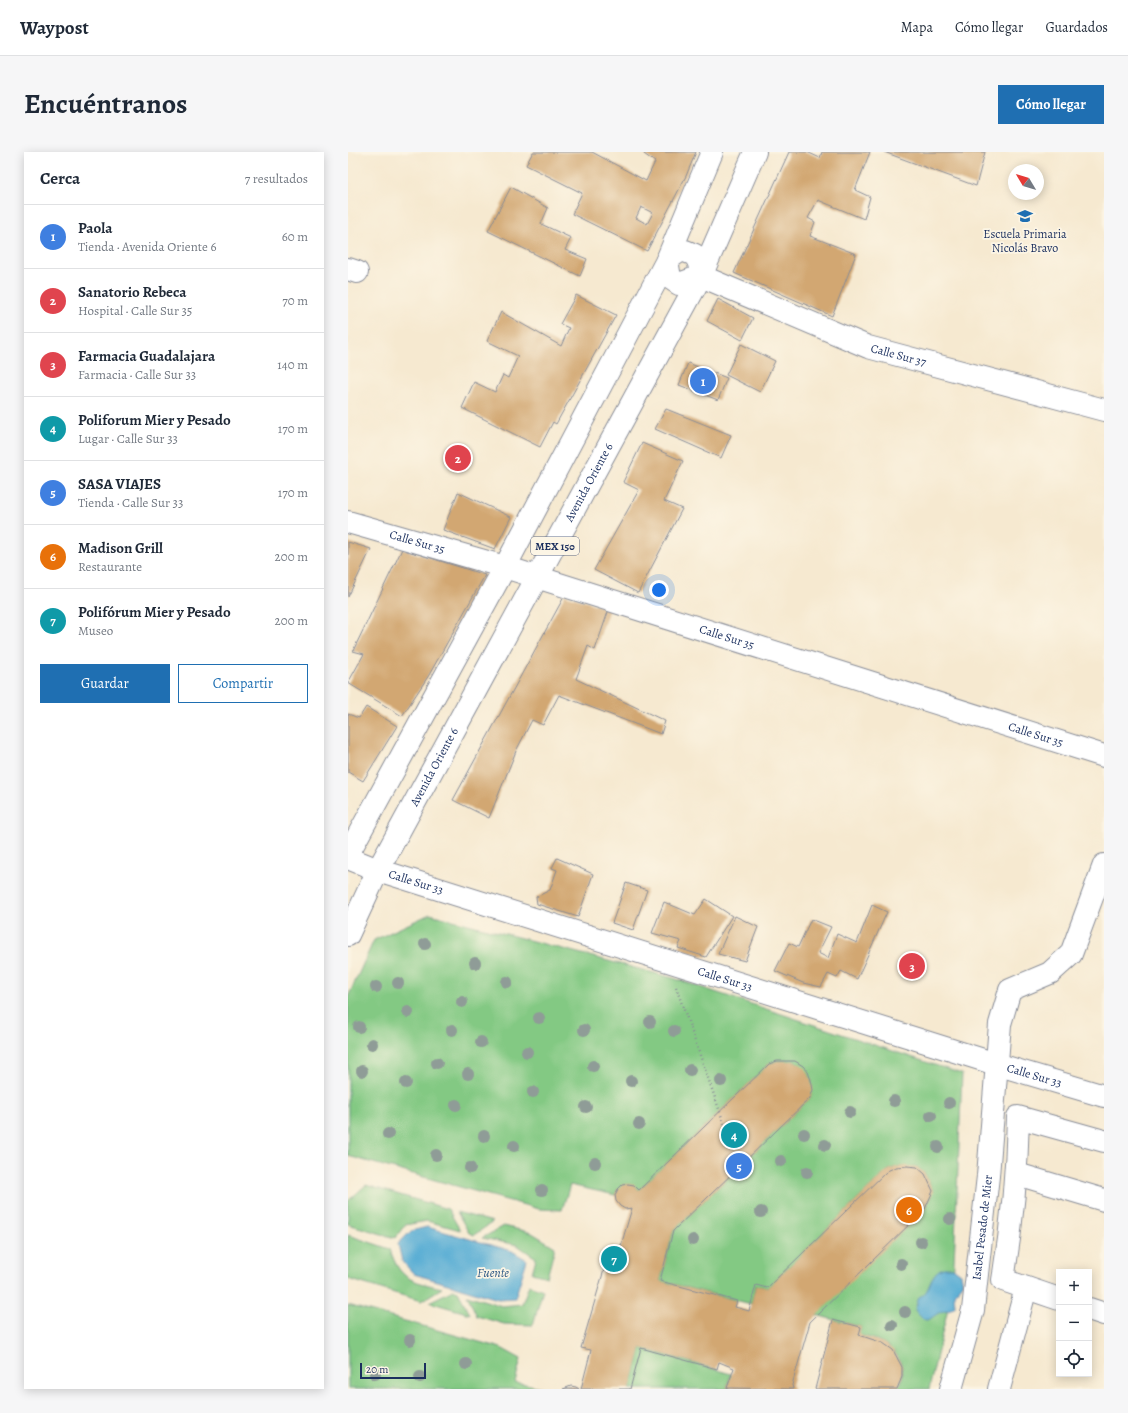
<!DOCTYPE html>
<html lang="es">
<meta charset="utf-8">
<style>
body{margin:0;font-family:Alegreya,serif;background:#f6f6f7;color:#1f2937}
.controls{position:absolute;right:12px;bottom:12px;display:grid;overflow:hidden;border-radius:0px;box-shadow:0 2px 10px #0003}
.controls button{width:36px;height:36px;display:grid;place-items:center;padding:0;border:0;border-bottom:1px solid #e0e1e3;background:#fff;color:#1f2937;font:20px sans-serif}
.compass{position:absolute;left:660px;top:12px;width:36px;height:36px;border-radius:50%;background:#fff;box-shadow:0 2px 10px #0003;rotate:308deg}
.scale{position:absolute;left:12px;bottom:10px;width:66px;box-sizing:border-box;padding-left:4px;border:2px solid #1b2f5e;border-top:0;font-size:11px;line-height:14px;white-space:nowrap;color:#1b2f5e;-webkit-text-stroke:3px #fcf5e5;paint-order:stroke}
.you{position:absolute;left:311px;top:438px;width:14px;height:14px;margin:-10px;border:3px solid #fff;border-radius:50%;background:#1a73e8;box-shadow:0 0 0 6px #1a73e833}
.badge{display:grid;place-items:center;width:26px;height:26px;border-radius:50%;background:#1f6fb2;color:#fff;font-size:13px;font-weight:700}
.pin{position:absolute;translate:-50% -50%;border:2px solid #fff;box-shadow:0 1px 4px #0006}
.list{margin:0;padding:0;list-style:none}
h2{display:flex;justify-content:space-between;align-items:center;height:52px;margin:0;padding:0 16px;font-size:17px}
h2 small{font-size:13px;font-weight:400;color:#747a83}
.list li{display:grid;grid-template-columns:26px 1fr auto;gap:12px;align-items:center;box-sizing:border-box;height:64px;padding:0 16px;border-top:1px solid #e0e1e3}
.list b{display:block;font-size:15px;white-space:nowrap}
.list p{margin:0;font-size:13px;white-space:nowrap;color:#747a83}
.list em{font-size:13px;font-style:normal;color:#747a83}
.actions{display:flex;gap:8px;padding:12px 16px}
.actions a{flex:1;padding:9px 0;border:1px solid #1f6fb2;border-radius:0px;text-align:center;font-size:14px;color:#1f6fb2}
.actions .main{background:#1f6fb2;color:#fff}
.icon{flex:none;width:22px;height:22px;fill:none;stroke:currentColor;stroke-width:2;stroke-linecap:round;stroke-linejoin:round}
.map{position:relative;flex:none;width:756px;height:1237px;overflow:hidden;border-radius:0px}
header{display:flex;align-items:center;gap:24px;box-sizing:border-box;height:56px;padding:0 20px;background:#fff;border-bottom:1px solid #e0e1e3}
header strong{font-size:19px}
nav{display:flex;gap:22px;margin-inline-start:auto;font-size:14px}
.intro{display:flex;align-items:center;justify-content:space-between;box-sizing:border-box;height:96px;padding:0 24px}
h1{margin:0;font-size:28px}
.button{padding:10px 18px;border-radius:0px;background:#1f6fb2;color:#fff;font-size:14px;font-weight:700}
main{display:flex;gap:24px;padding:0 24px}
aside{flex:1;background:#fff;border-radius:0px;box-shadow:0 2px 10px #0003}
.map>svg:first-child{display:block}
</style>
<header>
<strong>Waypost</strong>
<nav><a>Mapa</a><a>Cómo llegar</a><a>Guardados</a></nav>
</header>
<div class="intro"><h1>Encuéntranos</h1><a class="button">Cómo llegar</a></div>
<main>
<aside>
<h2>Cerca<small>7 resultados</small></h2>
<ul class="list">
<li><span class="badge" style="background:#3f7fe0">1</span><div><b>Paola</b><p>Tienda · Avenida Oriente 6</p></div><em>60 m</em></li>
<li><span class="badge" style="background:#e0444e">2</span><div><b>Sanatorio Rebeca</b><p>Hospital · Calle Sur 35</p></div><em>70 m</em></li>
<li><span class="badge" style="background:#e0444e">3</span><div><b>Farmacia Guadalajara</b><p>Farmacia · Calle Sur 33</p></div><em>140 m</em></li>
<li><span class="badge" style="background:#0f9aa8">4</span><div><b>Poliforum Mier y Pesado</b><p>Lugar · Calle Sur 33</p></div><em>170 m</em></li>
<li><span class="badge" style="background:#3f7fe0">5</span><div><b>SASA VIAJES</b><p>Tienda · Calle Sur 33</p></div><em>170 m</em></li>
<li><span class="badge" style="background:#e8710a">6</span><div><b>Madison Grill</b><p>Restaurante</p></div><em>200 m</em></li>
<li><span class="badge" style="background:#0f9aa8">7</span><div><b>Polifórum Mier y Pesado</b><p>Museo</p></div><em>200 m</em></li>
</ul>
<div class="actions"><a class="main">Guardar</a><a>Compartir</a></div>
</aside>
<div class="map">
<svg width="756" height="1237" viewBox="0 0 756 1237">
<rect width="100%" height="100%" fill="#fcf5e5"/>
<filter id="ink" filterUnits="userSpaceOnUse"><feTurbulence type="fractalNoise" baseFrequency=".025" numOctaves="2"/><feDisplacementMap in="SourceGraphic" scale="8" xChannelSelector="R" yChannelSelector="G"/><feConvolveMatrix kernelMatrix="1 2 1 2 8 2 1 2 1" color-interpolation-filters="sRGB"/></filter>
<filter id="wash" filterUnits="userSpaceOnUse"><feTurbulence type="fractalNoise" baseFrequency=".012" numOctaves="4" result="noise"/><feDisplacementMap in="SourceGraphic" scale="16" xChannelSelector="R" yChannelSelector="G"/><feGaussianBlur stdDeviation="0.9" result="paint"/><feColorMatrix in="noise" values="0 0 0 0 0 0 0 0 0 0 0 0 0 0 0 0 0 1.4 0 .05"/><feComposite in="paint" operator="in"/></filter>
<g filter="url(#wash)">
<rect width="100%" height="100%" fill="#f6e9d0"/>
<!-- green -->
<path fill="#83c983" stroke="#4f7c70" d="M 82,762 L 325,826 L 614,922 L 605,1135 L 581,1237 L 549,1237 C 562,1222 551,1199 535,1191 C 528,1187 519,1185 511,1183 L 513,1175 L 468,1163 L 577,1057 L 585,1039 L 577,1022 L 569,1015 L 548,1015 L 539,1019 L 419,1136 L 408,1133 L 403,1152 L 312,1129 L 325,1079 L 462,946 C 467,929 461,918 447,909 L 429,909 L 421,912 L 291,1038 C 282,1029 272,1031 267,1043 L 222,1033 L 214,1058 L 191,1057 L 0,1004 L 0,845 L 26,788 Z
M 18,1033 L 100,1057 L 112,1078 L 79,1069 L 57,1073 L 47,1086 L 0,1072 L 0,1049 Z
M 109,1060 L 145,1070 L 126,1083 L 121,1081 Z
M 156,1074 L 184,1081 L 207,1095 L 199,1125 L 184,1121 L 188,1106 L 169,1093 L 134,1086 Z
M 0,1083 L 42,1097 C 52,1129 64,1129 94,1136 L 73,1149 L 0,1127 Z
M 181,1133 L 195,1138 L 185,1173 L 156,1172 L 129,1164 L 119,1143 L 154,1154 L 174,1152 Z
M 105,1138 L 110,1140 L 122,1162 L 81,1150 Z
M 0,1153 L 153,1196 L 173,1207 L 167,1230 L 202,1237 L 0,1237 Z
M 293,1196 L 383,1222 L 379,1236 L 383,1237 L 282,1237 Z"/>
<!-- water -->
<path fill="#58add4" stroke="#3a6e99" d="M 79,1075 L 164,1099 L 179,1108 L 167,1146 L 150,1147 L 66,1122 L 54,1109 L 50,1092 L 63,1079 Z
M 595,1116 L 605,1116 L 613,1122 L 615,1132 L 606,1142 L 607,1154 C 602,1159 599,1157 593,1160 C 581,1165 580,1176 567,1158 L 571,1145 C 584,1141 580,1121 595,1116 Z"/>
<g id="blocks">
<!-- building -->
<path fill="#d2a772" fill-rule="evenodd" d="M 185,0 L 244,0 L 298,29 L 307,10 L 296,2 L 297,0 L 348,0 L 338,24 L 299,99 L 224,62 L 234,41 L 178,13 ZM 293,55 L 305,61 L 299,72 L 288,66 Z
M 441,0 L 459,0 L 472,6 L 474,0 L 522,0 L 507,38 L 522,45 L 516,67 L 470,48 L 460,66 L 467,70 L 462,84 L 508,102 L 484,164 L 386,121 Z
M 536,0 L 637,0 L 628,34 Z
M 163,35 L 200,56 L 193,72 L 223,86 L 217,98 L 239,107 L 232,124 L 140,79 Z
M 228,143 L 268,163 L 208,272 L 205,270 L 192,295 L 114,256 L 126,230 L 147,240 L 155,223 L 160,226 L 170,204 L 139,189 L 153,160 L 213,194 L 221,176 L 212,172 Z
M 370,147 L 405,166 L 394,188 L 359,169 Z
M 393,192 L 427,209 L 412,240 L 378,223 Z
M 340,211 L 379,226 L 370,248 L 331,233 Z
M 318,257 L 383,283 L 373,306 L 307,277 Z
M 294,291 L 335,309 L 316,349 L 334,357 L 290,441 L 246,418 L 291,338 L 275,330 Z
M 110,340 L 163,365 L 147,397 L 95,378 Z
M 0,390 L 23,397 L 0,445 Z
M 54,397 L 137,423 L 81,523 L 54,564 L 0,531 L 16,502 L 5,499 Z
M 217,443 L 261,457 L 247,498 L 240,494 L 228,527 L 317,569 L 313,582 L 211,543 L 195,573 L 184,568 L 168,599 L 141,666 L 105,648 Z
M 18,555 L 49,574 L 15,629 L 0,620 L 0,562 L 11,566 Z
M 209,706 L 245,722 L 230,765 L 189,752 L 188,745 L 202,738 L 209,718 L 204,716 Z
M 278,731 L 299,738 L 285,778 L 264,771 Z
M 358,747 L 384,764 L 358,805 L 330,796 L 333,789 L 304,781 L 316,750 L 347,763 Z
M 524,753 L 539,760 L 509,827 L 493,819 L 489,826 L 480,822 L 473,835 L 455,831 L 427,819 L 441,791 L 450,795 L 463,767 L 483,775 L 470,801 L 480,806 L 489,782 L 509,791 Z
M 387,764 L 410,775 L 397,809 L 370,802 Z
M 429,909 L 447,909 L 455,914 L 460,920 L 463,928 L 465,938 L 462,946 L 325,1079 L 312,1129 L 389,1149 L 387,1155 L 401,1159 L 408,1133 L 419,1136 L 539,1019 L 548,1015 L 559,1014 L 569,1015 L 577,1022 L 585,1039 L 577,1057 L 462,1170 L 444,1233 L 445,1237 L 379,1236 L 386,1216 L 371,1210 L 369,1217 L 293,1196 L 282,1237 L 233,1237 L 243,1198 L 233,1196 L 263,1094 L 272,1097 L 284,1056 L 277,1057 L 272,1054 L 268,1049 L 267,1043 L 270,1037 L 274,1033 L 280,1032 L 286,1033 L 291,1038 L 421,912 Z
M 485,1168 L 513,1175 L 511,1183 L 535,1191 L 545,1198 L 554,1215 L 554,1225 L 549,1237 L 467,1237 Z
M 223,1234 L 228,1235 L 231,1237 L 215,1237 Z"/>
</g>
</g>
<g filter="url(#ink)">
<use href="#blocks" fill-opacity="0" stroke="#888c97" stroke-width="1"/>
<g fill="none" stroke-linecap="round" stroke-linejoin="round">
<defs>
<g id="minor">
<path d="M 332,99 L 337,99 L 347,103 L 351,111 L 353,124 L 331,132 L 322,126 L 319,108 Z"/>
<path d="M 0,117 L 9,120"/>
<path id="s1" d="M 353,124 L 520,195 L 756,258"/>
<path id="s2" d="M 0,370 L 157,415 L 756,604"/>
<path id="s3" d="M 0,706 L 30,718 L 648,912 L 756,944"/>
<path d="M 669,1022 L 756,1048"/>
<path d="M 711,1147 L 655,1128 C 664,1073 669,1020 670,965 L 756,989"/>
<path d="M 741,1157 L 756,1162"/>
<path id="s4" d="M 603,1237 L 625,1158 L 640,1024 L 652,872 L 662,838 L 702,821 L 723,802 L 756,713"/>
<path d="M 651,1237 L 678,1136"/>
</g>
<g id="major">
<path d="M 0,702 L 157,415 L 319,108 L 364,0"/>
<path id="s5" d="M 0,783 L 30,718 L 353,124 L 407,0"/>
</g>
</defs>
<!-- minor casing -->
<use href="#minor" stroke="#888c97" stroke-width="24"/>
<!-- major casing -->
<use href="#major" stroke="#888c97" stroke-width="24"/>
<!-- path -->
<path stroke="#888c97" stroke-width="2.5" stroke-dasharray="1 3" stroke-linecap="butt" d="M 328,835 L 391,1014"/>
<!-- minor -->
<use href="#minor" stroke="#fff" stroke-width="22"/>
<!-- major -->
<use href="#major" stroke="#fff" stroke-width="22"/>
</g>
<!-- trees -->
<g fill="#8f9c97">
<circle cx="77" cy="792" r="6"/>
<circle cx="127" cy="811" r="6"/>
<circle cx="159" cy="830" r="6"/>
<circle cx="50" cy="831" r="6"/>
<circle cx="28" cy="835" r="6"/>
<circle cx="114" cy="850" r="6"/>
<circle cx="60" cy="860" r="6"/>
<circle cx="191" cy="866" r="6"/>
<circle cx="302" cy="870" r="6"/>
<circle cx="11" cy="875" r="6"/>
<circle cx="104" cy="878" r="6"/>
<circle cx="236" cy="878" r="6"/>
<circle cx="326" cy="879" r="6"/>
<circle cx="133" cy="890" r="6"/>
<circle cx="24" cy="892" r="6"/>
<circle cx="179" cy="900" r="6"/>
<circle cx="89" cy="911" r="6"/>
<circle cx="245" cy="914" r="6"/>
<circle cx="342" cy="918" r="6"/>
<circle cx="14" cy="919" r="6"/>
<circle cx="120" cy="922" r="6"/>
<circle cx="283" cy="929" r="6"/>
<circle cx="373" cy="929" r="6"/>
<circle cx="58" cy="931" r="6"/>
<circle cx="185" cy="940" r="6"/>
<circle cx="546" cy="949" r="6"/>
<circle cx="601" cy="951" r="6"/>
<circle cx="108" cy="953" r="6"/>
<circle cx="238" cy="955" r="6"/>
<circle cx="502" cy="960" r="6"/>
<circle cx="583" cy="964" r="6"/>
<circle cx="291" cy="972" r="6"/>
<circle cx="40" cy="982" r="6"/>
<circle cx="456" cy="982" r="6"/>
<circle cx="136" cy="984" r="6"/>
<circle cx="477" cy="993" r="6"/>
<circle cx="166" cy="994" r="6"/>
<circle cx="590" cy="995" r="6"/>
<circle cx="88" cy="1003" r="6"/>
<circle cx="433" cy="1009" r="6"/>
<circle cx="247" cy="1011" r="6"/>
<circle cx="122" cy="1016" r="6"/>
<circle cx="459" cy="1020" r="6"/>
<circle cx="194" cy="1038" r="6"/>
<circle cx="413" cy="1060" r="6"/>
<circle cx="602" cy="1067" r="6"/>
<circle cx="345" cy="1088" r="6"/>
<circle cx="573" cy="1090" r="6"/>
<circle cx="553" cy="1112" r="6"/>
<circle cx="557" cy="1160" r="6"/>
<circle cx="544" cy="1173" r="6"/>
<circle cx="62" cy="1188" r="6"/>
<circle cx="118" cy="1212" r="6"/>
<circle cx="27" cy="1222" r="6"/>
<circle cx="72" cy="1225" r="6"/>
</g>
</g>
<!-- icons -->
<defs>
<symbol id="school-bare" viewBox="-9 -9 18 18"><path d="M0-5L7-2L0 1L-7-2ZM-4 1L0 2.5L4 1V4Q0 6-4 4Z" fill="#1f6fb2" stroke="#fcf5e5" stroke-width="2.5" paint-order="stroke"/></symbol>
</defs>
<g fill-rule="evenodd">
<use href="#school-bare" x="666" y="53" width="22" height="22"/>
</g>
<g text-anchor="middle" stroke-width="3.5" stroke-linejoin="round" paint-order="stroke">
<!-- shield labels -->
<rect fill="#fcf5e5" stroke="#5e6a86" stroke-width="1" x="183" y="385" width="48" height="18" rx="3"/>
<g font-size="11" font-weight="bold" fill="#1b2f5e">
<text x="207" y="398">MEX 150</text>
</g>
<!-- poi labels -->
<g font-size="12" fill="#1b2f5e" stroke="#fcf5e5">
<text x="677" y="86">Escuela Primaria<tspan x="677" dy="14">Nicolás Bravo</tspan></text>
</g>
<!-- street labels -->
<g font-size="12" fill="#1b2f5e" stroke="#fcf5e5">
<text dy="4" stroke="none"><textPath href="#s1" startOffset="213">Calle Sur 37</textPath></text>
<text dy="4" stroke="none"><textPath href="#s5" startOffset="513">Avenida Oriente 6</textPath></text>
<text dy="4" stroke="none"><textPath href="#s2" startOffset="72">Calle Sur 35</textPath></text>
<text dy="4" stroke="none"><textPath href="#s2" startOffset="396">Calle Sur 35</textPath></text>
<text dy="4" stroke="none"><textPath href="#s2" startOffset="720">Calle Sur 35</textPath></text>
<text dy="4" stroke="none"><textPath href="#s5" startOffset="189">Avenida Oriente 6</textPath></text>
<text dy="4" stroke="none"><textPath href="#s3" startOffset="72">Calle Sur 33</textPath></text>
<text dy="4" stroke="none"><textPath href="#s3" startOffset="396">Calle Sur 33</textPath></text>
<text dy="4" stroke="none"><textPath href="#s3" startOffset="720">Calle Sur 33</textPath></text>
<text dy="4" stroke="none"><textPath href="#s4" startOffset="165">Isabel Pesado de Mier</textPath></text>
</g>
<!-- water labels -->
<g font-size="13" font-style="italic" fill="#305b87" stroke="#fcf5e5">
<text x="145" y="1125">Fuente</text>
</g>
</g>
</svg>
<div class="controls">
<button>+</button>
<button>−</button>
<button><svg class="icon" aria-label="locate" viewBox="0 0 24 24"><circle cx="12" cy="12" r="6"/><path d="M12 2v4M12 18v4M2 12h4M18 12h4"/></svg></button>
</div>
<svg class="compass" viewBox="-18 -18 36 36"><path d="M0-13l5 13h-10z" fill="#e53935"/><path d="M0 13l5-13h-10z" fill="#747a83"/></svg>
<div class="scale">20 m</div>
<div class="you"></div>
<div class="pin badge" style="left:355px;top:229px;background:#3f7fe0">1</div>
<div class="pin badge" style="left:110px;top:306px;background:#e0444e">2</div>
<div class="pin badge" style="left:564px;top:814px;background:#e0444e">3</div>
<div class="pin badge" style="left:386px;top:983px;background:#0f9aa8">4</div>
<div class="pin badge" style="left:391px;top:1014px;background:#3f7fe0">5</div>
<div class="pin badge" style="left:561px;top:1058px;background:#e8710a">6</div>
<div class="pin badge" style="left:266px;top:1107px;background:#0f9aa8">7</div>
</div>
</main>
